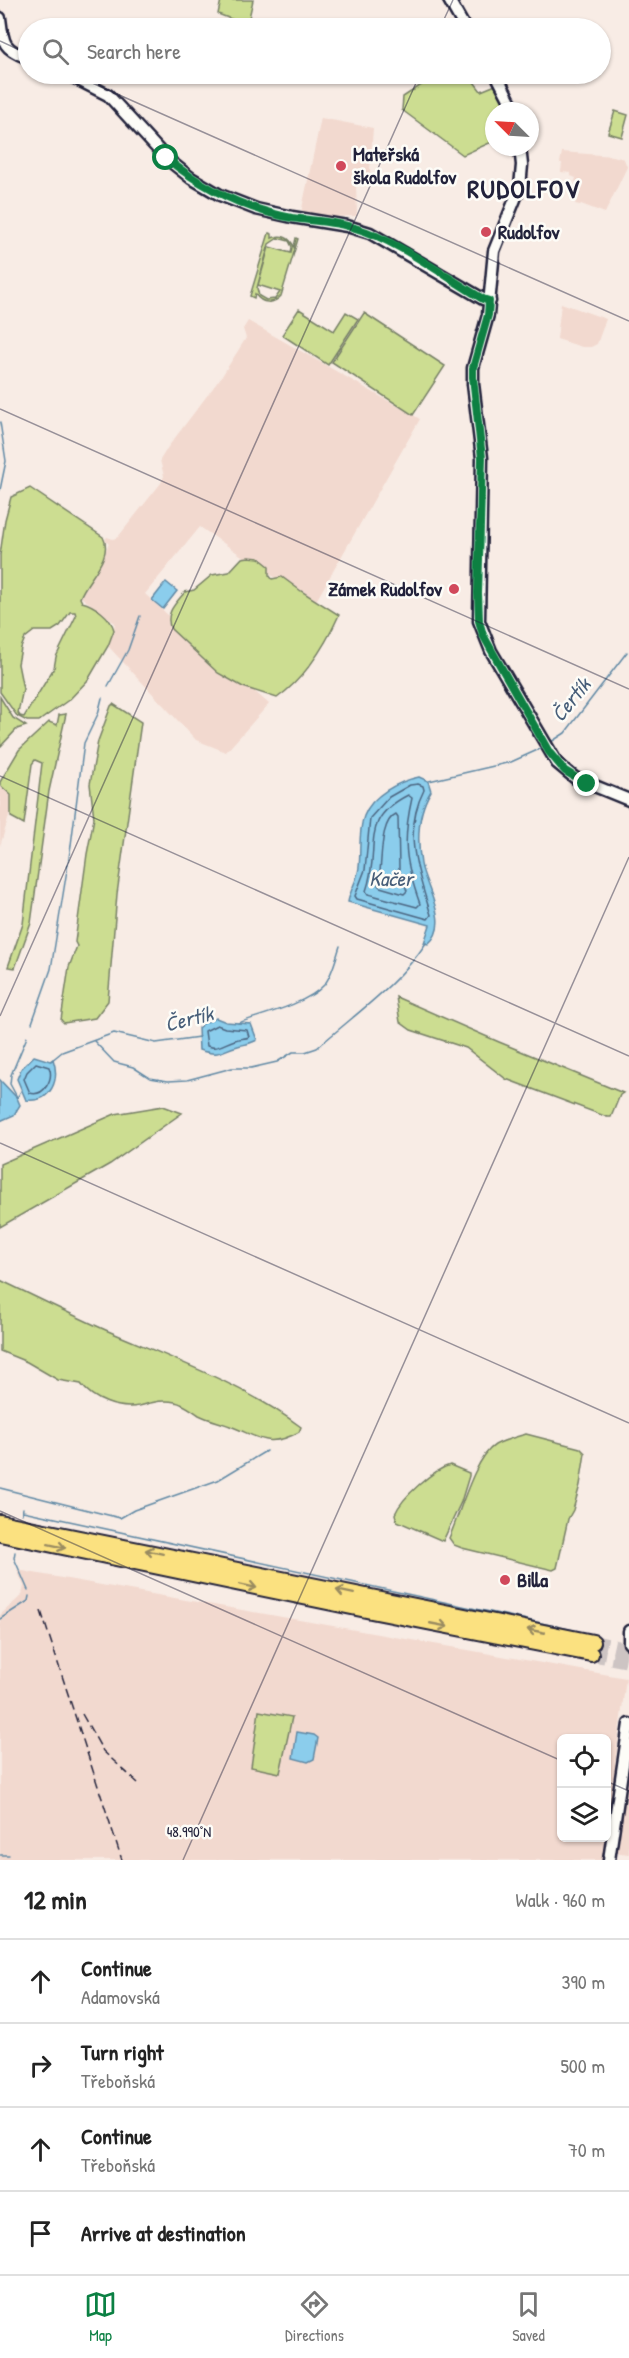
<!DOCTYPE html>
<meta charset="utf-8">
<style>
body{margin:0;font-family:"Patrick Hand",sans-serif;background:#f2f2f2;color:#222}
.controls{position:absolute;right:18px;bottom:18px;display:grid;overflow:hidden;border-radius:9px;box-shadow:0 2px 4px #0004}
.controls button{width:54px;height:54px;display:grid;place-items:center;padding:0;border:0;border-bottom:2px solid #e0e0e0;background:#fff;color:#222;font:30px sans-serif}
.compass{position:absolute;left:485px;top:102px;width:54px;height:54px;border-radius:50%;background:#fff;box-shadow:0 2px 4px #0004;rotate:294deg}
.stop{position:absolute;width:18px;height:18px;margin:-14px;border:4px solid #0b8043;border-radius:50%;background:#fff}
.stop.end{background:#0b8043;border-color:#fff;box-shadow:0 2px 6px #0008}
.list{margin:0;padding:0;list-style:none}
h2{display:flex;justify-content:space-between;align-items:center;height:78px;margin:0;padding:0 24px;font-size:26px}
h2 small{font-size:20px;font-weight:400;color:#767676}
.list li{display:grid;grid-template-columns:39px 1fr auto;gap:18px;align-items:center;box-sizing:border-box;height:84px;padding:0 24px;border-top:2px solid #e0e0e0}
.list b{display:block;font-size:22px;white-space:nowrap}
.list p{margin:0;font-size:20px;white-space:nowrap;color:#767676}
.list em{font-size:20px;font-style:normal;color:#767676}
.icon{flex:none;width:33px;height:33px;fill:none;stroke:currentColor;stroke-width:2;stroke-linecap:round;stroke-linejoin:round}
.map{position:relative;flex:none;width:629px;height:1860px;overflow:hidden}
.search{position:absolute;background:#fff;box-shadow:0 2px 4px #0004;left:18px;right:18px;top:18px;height:66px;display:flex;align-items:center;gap:15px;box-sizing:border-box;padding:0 21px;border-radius:33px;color:#767676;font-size:22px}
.sheet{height:414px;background:#fff}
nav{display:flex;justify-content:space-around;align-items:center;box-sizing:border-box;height:84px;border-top:2px solid #e0e0e0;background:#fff;font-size:16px;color:#767676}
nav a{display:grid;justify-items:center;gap:3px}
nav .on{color:#0b8043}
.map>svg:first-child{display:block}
</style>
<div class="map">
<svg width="629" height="1860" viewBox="0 0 629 1860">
<rect width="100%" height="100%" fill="#f8ece5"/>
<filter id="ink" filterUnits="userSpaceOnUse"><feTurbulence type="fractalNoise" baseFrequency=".0167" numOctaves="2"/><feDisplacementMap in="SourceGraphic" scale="12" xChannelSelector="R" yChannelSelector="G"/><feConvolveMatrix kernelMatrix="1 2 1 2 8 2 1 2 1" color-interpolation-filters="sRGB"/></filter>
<g filter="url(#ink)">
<!-- built -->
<path fill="#f2d9cf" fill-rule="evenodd" d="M 321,118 L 373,128 L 369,183 L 356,184 L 357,216 L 327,217 L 301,213 Z
M 562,152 L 613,156 L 624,159 L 627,167 L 605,213 L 581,204 L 580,205 L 575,204 L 584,184 L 575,181 L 576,178 L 571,176 L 571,173 L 561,172 L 562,163 L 560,163 Z
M 561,303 L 606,319 L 597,344 L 591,347 L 582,347 L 557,339 Z
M 248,321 L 420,419 L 316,601 L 282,577 L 276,578 L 269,574 L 269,566 L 249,557 L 245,558 L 200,527 L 145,594 L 169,616 L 168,622 L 171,629 L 243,687 L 253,690 L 269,704 L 226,752 L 196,740 L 108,646 L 113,634 L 115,623 L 81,597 L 109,544 L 105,540 L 107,537 L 113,539 L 118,537 L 161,483 L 164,476 L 160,460 L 168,447 L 222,376 L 241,346 L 246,338 L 243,329 Z
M 0,785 L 11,795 L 11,810 L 0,846 Z
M 17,1570 L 626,1678 L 615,1764 L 629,1766 L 629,1854 L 604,1851 L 603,1860 L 0,1860 L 0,1615 L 22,1595 L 24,1586 ZM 562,1738 L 606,1738 L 606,1838 L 562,1838 Z"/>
<!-- green -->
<path fill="#ccdd91" stroke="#778066" stroke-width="1.5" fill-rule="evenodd" d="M 221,0 L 253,0 L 249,18 L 244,24 L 218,14 Z
M 438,74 L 468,74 L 481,91 L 498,84 L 504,97 L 507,111 L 494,111 L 494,141 L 463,155 L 402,110 L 403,97 Z
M 615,111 L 628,115 L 622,137 L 608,133 Z
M 269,233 L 272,234 L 272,238 C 281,234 290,237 294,247 L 296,238 L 298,239 L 281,296 C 273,305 262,304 255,294 L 254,298 L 250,296 ZM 278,238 L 289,241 L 292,247 L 291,253 L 269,247 L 258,285 L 280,292 L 275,299 L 266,300 L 259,296 L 257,288 L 269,244 Z
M 299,309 L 334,331 L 346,312 L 358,319 L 328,365 L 282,335 Z
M 364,313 L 445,366 L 413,415 L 332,362 Z
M 30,488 L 103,537 C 114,557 86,580 80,598 L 82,602 C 94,605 111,617 114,630 L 108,646 L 88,680 L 70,699 L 39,721 L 27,721 L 17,716 L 0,692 L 0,555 L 5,520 L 11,497 ZM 70,612 L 75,612 L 76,616 L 56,657 L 54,668 L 24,717 L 20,716 L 18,713 L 23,689 L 18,664 L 21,648 L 25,638 L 34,631 L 52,631 L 60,626 Z
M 249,557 L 259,558 L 269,566 L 269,575 L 272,579 L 282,577 L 301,591 L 339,615 C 325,646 305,678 277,698 L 243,687 L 218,673 L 171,629 C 164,613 176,603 185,592 L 194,590 L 212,575 L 229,572 L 242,558 Z
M 0,697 L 13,718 L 26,726 L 17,729 L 0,747 Z
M 113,704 L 141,722 L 117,894 L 108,1001 L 95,1018 L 64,1023 L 61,1020 L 69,967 L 77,946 L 75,942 L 87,854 L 94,818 L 90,784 L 98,741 L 111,706 Z
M 66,714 L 49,791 L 31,923 L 15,968 L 8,967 L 23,924 L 42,763 L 35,760 L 32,764 L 24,824 L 11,817 L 11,795 L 0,785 L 0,782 L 19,750 L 49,722 L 57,725 L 59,715 Z
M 396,997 L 499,1042 L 623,1093 L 620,1095 L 611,1117 L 607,1117 L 506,1079 L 466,1048 L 411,1030 L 400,1022 Z
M 163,1106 L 182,1113 L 110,1164 L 0,1227 L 0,1164 L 115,1114 Z
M 0,1280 C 36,1297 72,1315 108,1331 C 171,1358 247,1386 301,1427 L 299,1432 C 268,1449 259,1437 230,1426 C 220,1422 209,1420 199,1415 C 191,1410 185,1404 175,1402 C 162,1399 151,1403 139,1406 C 118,1410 93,1400 81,1384 L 58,1380 L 27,1362 L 0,1351 Z
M 526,1434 L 580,1448 L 585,1453 L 580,1485 L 573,1510 L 568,1519 L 557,1568 L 553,1570 L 462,1548 L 454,1545 L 449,1538 C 460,1514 474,1458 495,1445 C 504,1440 516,1437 526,1434 Z
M 450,1465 L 469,1473 L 469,1476 L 461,1502 L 443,1541 L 397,1521 L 395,1514 C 402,1497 433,1470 450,1465 Z
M 259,1711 L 292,1717 L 280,1773 L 251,1767 Z"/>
<!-- water -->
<path fill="#8bcdec" stroke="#6189a5" stroke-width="1.5" d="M 166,582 L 177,591 L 163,609 L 152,600 Z
M 419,777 L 428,781 L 431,791 C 418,812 417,840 421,864 C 425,887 452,924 428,944 L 424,943 L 430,925 L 348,902 C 350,890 358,879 359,867 C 361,851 358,831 364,816 C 372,795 399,781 419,777 Z
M 216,1018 L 226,1022 L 251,1024 L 257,1040 C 250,1044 245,1044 238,1046 C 219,1051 221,1057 199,1050 L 198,1028 L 204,1023 Z
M 34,1056 L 50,1061 L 53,1059 C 60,1079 52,1103 26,1100 L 17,1079 L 21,1069 Z
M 0,1080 L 17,1098 L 20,1105 L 14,1115 L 0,1121 Z
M 297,1732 L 314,1735 L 318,1738 L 314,1759 L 308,1762 L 293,1758 Z"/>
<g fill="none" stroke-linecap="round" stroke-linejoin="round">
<!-- shore -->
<path stroke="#4c6682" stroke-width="1.5" d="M 418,784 L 423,786 L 424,790 C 402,833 418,872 431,915 L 428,919 L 357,899 L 355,896 L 365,870 L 370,818 L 389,797 L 410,785 Z
M 408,795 L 412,798 C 402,842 405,862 420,904 L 417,907 L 368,894 L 366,891 C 382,847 357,821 408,795 Z
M 396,814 L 398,817 L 399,869 L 407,891 L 404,894 L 380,887 L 378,885 C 383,867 378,822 396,814 Z
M 217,1025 L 225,1028 L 247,1030 L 249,1037 C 245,1039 240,1038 235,1040 C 224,1043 219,1050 207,1046 L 205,1031 Z
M 36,1063 L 49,1067 C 54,1079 44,1097 30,1093 L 24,1079 L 27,1072 Z"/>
<!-- stream -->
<path stroke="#6189a5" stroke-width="1.5" d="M 0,422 L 6,461 L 0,490
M 108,686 L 128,650 L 140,616
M 551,742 L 565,733 L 627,652
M 429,781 L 511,762 L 542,748
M 32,1023 L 51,969 L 71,845 L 84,743 L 98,714 L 102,698
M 238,1023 C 261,1015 307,1004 324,985 C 332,976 336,958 340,946
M 94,1041 L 114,1062 L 133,1067 L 150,1078 L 168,1081 L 187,1080 L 232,1068 L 251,1068 L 277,1062 L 293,1052 L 305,1052 L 317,1048 C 354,1015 399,984 426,943
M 51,1061 L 62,1052 L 114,1033 L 156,1043 L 199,1037
M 17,1097 L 10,1084 L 11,1075 L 27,1037
M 17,1098 L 22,1089
M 0,1488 L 120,1518 L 134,1510 L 218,1480 L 266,1451
M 23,1511 L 578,1631
M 22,1514 L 23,1508
M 15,1552 L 14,1558 L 28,1590
M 0,1619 L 28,1601 L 29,1596
M 0,1855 L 9,1855"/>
<!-- highway-tunnel -->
<path stroke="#cdc4c3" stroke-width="14" stroke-dasharray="14 7" stroke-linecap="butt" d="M 593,1642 L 629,1650
M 591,1654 L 629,1661"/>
<defs>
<path id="secondary" d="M 449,0 L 465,28
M 0,18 C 3,43 3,49 28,58
M 67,74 L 108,95 L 166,158 L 191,178 L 220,195 L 256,209 L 292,217 L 347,226 L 370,233 L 483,299 L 490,301
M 496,74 L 510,101 L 513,111
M 520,147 L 522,165 L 520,187 L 494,251 L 488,315 L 473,368 L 473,384 L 482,458 L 479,621 L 491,651 L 557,763 L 575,778 L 629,800
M 629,1631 L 629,1643
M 609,1860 L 629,1724"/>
<path id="highway" d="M 0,1522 L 593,1642
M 0,1534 L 371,1611 L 591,1654"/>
</defs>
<!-- secondary casing -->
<use href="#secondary" stroke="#22223b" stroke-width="15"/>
<!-- highway casing -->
<use href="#highway" stroke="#22223b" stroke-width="18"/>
<!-- secondary -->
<use href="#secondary" stroke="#fdfcf7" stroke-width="10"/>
<!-- highway -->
<use href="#highway" stroke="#fbe180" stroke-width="14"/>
<!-- rail -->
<path stroke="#22223b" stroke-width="1.5" stroke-dasharray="9 4.5" stroke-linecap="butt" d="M 41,1611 L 122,1860
M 82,1714 L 103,1751 L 138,1783"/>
</g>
<!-- one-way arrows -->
<defs><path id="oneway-shaft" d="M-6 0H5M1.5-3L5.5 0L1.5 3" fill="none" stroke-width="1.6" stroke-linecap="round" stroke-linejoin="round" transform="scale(1.5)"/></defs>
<g stroke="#998b61">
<use href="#oneway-shaft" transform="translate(57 1546) rotate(12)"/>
<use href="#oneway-shaft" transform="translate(154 1552) rotate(-168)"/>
<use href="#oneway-shaft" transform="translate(248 1586) rotate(12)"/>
<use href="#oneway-shaft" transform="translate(345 1592) rotate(-168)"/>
<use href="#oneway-shaft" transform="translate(439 1625) rotate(11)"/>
<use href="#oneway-shaft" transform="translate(536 1631) rotate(-169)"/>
</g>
</g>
<g fill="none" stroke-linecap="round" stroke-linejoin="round" filter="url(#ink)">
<!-- route -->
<path stroke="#0b8043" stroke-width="8" d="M 166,158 C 204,189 244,209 292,218 C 313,221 335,221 355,228 C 395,239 446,277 483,299 L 489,301 L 488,315 L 473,368 L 473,377 L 482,458 L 478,593 L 479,621 L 483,635 L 549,752 L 565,771 L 587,784"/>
</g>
<!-- ticks -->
<path fill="none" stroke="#22223b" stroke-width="1.5" stroke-opacity="0.45" d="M 440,28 L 453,0M 0,41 L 28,54M 72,74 L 629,321M 0,409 L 629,689M 0,776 L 629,1056M 0,1016 L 420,74M 0,1143 L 629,1423M 0,1511 L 562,1761M 606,1781 L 629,1791M 183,1860 L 629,857"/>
<!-- markers -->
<g fill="#d1495b" stroke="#fdfcf7" stroke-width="2">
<circle cx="341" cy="166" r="6"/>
<circle cx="486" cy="232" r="6"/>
<circle cx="454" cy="589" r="6"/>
<circle cx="505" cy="1580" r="6"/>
</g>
<g text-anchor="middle" stroke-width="5" stroke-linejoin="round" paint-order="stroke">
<!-- poi labels -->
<g font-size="20" font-weight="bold" fill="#22223b" stroke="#fdfcf7" text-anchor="start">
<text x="353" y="161">Mateřská<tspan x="353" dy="23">škola Rudolfov</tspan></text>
<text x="498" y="239">Rudolfov</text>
<text x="442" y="596" text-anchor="end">Zámek Rudolfov</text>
<text x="517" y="1587">Billa</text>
</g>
<!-- water labels -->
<g font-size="21" font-style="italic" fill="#475e79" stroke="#fdfcf7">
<text transform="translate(571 700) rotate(-51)" y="7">Čertík</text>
<text x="391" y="886">Kačer</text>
<text transform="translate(189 1019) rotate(-14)" y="7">Čertík</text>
</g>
<!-- district labels -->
<g font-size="26" font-weight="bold" letter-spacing="1.5" fill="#22223b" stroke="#fdfcf7">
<text x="524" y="198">RUDOLFOV</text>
</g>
</g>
<g font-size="15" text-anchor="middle" fill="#22223b" stroke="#fdfcf7" stroke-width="5" stroke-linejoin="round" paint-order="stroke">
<text x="189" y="1837">48.990°N</text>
</g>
</svg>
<div class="controls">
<button><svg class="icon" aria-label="locate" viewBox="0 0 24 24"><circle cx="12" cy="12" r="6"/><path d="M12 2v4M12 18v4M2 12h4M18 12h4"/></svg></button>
<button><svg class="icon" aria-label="layers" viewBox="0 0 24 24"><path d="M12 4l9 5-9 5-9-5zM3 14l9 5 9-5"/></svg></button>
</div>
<svg class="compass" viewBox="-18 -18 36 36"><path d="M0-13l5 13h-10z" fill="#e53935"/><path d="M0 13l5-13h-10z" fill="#767676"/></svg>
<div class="stop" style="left:166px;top:158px"></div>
<div class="stop end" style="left:587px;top:784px"></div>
<div class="search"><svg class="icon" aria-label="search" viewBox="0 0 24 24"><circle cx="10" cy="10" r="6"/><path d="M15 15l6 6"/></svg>Search here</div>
</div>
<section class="sheet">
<h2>12 min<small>Walk · 960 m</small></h2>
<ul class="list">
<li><svg class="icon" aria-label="ahead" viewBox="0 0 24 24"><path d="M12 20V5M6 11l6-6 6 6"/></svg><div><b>Continue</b><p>Adamovská</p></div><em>390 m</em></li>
<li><svg class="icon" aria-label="right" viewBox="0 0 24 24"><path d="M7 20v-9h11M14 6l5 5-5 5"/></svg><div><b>Turn right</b><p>Třeboňská</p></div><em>500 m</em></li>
<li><svg class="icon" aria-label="ahead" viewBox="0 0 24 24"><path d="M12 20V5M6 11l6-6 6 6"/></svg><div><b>Continue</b><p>Třeboňská</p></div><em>70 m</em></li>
<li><svg class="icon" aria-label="arrive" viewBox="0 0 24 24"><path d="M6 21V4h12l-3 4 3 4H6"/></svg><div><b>Arrive at destination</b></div></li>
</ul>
</section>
<nav>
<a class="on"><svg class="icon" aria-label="map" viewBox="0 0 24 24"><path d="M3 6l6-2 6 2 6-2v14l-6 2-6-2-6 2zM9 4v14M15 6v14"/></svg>Map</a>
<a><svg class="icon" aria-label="directions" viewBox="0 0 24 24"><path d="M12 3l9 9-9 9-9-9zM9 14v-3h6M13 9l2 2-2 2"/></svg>Directions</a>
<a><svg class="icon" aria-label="saved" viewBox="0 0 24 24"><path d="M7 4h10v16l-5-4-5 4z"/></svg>Saved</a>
</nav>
